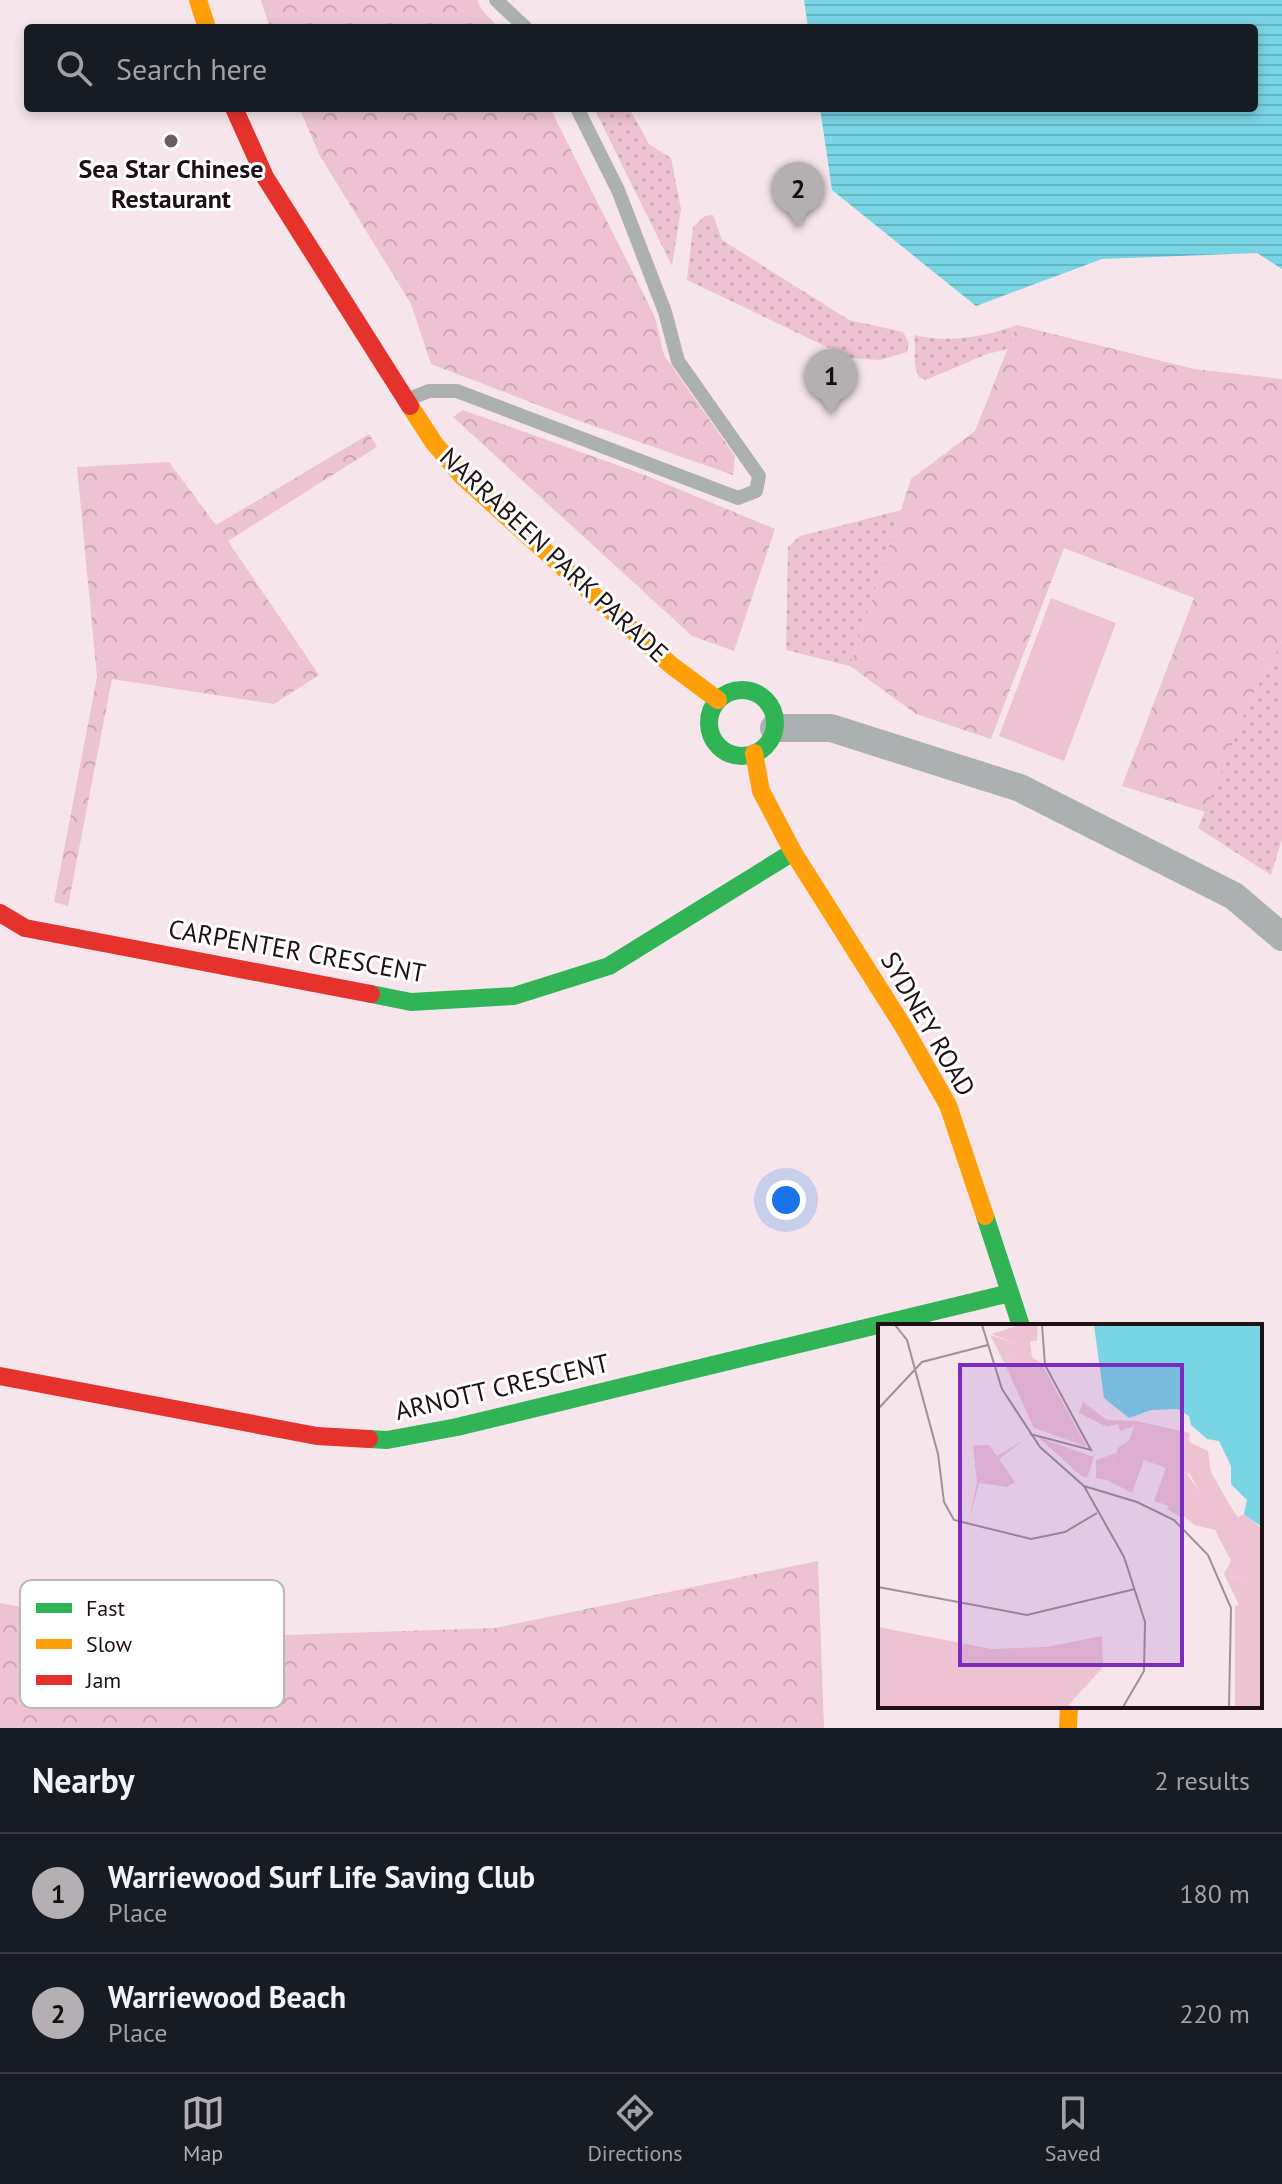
<!DOCTYPE html>
<style>
body{margin:0;font-family:"PT Sans",sans-serif;background:#242831;color:#f1f3f6}
.you{position:absolute;left:786px;top:1200px;width:28px;height:28px;margin:-20px;border:6px solid #fff;border-radius:50%;background:#1a73e8;box-shadow:0 0 0 12px #1a73e833}
.badge{display:grid;place-items:center;width:52px;height:52px;border-radius:50%;background:#b4afb3;color:#111;font-size:26px;font-weight:700}
.pin{position:absolute;translate:-50% -66px;filter:drop-shadow(0 2px 4px #0008)}
.pin::after{content:'';position:absolute;top:42px;width:28px;height:24px;background:inherit;clip-path:polygon(0 0,100% 0,50% 100%)}
.list{margin:0;padding:0;list-style:none}
h2{display:flex;justify-content:space-between;align-items:center;height:104px;margin:0;padding:0 32px;font-size:34px}
h2 small{font-size:26px;font-weight:400;color:#9ea1a6}
.list li{display:grid;grid-template-columns:52px 1fr auto;gap:24px;align-items:center;box-sizing:border-box;height:120px;padding:0 32px;border-top:2px solid #363941}
.list b{display:block;font-size:30px;white-space:nowrap}
.list p{margin:0;font-size:26px;white-space:nowrap;color:#9ea1a6}
.list em{font-size:26px;font-style:normal;color:#9ea1a6}
.icon{flex:none;width:44px;height:44px;fill:none;stroke:currentColor;stroke-width:2;stroke-linecap:round;stroke-linejoin:round}
.map{position:relative;flex:none;width:1282px;height:1728px;overflow:hidden}
.search{position:absolute;background:#171b24;box-shadow:0 4px 12px #0003;left:24px;right:24px;top:24px;height:88px;display:flex;align-items:center;gap:20px;box-sizing:border-box;padding:0 28px;border-radius:8px;color:#9ea1a6;font-size:30px}
.sheet{height:344px;background:#171b24}
nav{display:flex;justify-content:space-around;align-items:center;box-sizing:border-box;height:112px;border-top:2px solid #363941;background:#171b24;font-size:22px;color:#9ea1a6}
nav a{display:grid;justify-items:center;gap:4px}
nav .on{color:#b4afb3}
.map>svg:first-child{display:block}
</style>
<div class="map">
<svg width="1282" height="1728" viewBox="0 0 1282 1728">
<defs>
<pattern id="grass-dots" width="8" height="8" patternUnits="userSpaceOnUse" patternTransform="scale(2)"><rect width="8" height="8" fill="#edc3d3"/><path d="M2 2h.1M6 6h.1" fill="none" stroke="#cba6b4" stroke-width="1.8" stroke-linecap="round"/></pattern>
<pattern id="forest-crowns" width="20" height="18" patternUnits="userSpaceOnUse" patternTransform="scale(2)"><rect width="20" height="18" fill="#edc3d3"/><path d="M2 6a3 3 0 1 1 6 0M12 15a3 3 0 1 1 6 0" fill="none" stroke="#cba6b4"/></pattern>
<pattern id="water-rules" width="6" height="5" patternUnits="userSpaceOnUse" patternTransform="scale(2)"><rect width="6" height="5" fill="#79d4e3"/><path d="M0 2.5h6" fill="none" stroke="#68b5c2"/></pattern>
</defs>
<rect width="100%" height="100%" fill="#f6e6ec"/>
<!-- grass -->
<path fill="url(#grass-dots)" d="M 594,108 L 629,108 L 649,144 L 671,158 L 681,209 L 672,266 Z
M 713,215 L 722,240 L 849,320 L 903,332 L 909,343 L 907,352 L 880,360 L 850,358 L 687,280 L 693,227 L 705,216 Z
M 1017,325 L 1008,349 L 987,354 L 926,380 L 919,377 C 911,361 917,352 914,335 C 947,343 985,337 1017,325 Z
M 901,510 L 850,666 L 786,650 L 788,547 L 800,536 Z
M 1282,641 L 1282,839 L 1271,875 L 1198,828 L 1249,702 Z"/>
<!-- forest -->
<path fill="url(#forest-crowns)" d="M 261,0 L 477,0 L 482,10 L 499,28 L 270,28 Z
M 299,108 L 550,108 L 655,317 L 664,355 L 735,456 L 733,475 L 577,420 L 431,364 L 411,304 L 320,156 Z
M 1017,325 L 1194,369 L 1282,379 L 1282,641 L 1249,702 L 1205,812 L 1122,786 L 1194,598 L 1064,548 L 991,739 L 916,714 L 850,666 L 911,479 L 975,431 Z
M 463,410 L 642,474 L 775,529 L 734,651 L 692,636 L 453,417 Z
M 369,434 L 377,447 L 228,541 L 319,675 L 274,704 L 112,679 L 68,906 L 54,902 L 97,677 L 77,467 L 169,462 L 216,525 Z
M 818,1561 L 824,1728 L 0,1728 L 0,1603 L 189,1638 L 495,1628 Z"/>
<!-- pitch -->
<path fill="#edc3d3" d="M 1051,598 L 1116,623 L 1064,761 L 999,736 Z"/>
<!-- water -->
<path fill="url(#water-rules)" d="M 804,0 L 1282,0 L 1282,269 L 1257,253 L 1102,259 L 976,306 L 832,190 L 820,108 L 1254,108 L 1254,28 L 808,28 Z"/>
<g fill="none" stroke-linecap="round" stroke-linejoin="round">
<!-- lane -->
<path stroke="#adb0b1" stroke-width="14" d="M 496,0 L 526,28
M 409,399 L 429,391 L 457,391 L 738,498 L 756,491 L 759,476 L 678,361 L 665,312 L 618,190 L 577,108"/>
<!-- street -->
<path stroke="#adb0b1" stroke-width="28" d="M 774,728 L 831,728 L 1020,788 L 1234,896 L 1282,937"/>
<!-- fast -->
<path stroke="#30b455" stroke-width="18" d="M709 723a33 33 0 1 1 66 0a33 33 0 1 1-66 0Z
M 371,994 L 411,1002 L 514,996 L 609,966 L 793,852
M 985,1216 L 1021,1326
M 369,1439 L 387,1440 L 457,1427 L 1010,1293"/>
<!-- slow -->
<path stroke="#ff9f0a" stroke-width="18" d="M 198,0 L 207,28
M 410,406 L 434,443 L 462,476 L 671,665 L 718,700
M 754,753 L 761,791 L 793,852 L 903,1026 L 948,1105 L 985,1216
M 1068,1728 L 1069,1706"/>
<!-- jam -->
<path stroke="#e5322d" stroke-width="18" d="M 234,108 L 265,177 L 410,406
M 0,913 L 25,928 L 371,994
M 0,1376 L 317,1436 L 369,1439"/>
</g>
<!-- markers -->
<circle fill="#695c61" stroke="#fff" stroke-width="3" cx="171" cy="141" r="8"/>
<g text-anchor="middle" stroke-width="6" stroke-linejoin="round" paint-order="stroke">
<!-- poi labels -->
<g font-size="26" font-weight="bold" fill="#1d1116" stroke="#fff">
<text x="171" y="178">Sea Star Chinese<tspan x="171" dy="30">Restaurant</tspan></text>
</g>
<!-- street labels -->
<g font-size="26" fill="#1d1116" stroke="#fff">
<text transform="translate(554 555) rotate(43)" y="9">NARRABEEN PARK PARADE</text>
<text transform="translate(297 951) rotate(10)" y="9">CARPENTER CRESCENT</text>
<text transform="translate(928 1024) rotate(60)" y="9">SYDNEY ROAD</text>
<text transform="translate(502 1387) rotate(-13)" y="9">ARNOTT CRESCENT</text>
</g>
</g>
<!-- overview -->
<g transform="translate(878 1324)">
<rect width="384" height="384" fill="#f6e6ec"/>
<path d="M 112,11 L 136,19 L 140,31 L 126,38 ZM 205,78 L 229,96 L 258,97 L 256,102 L 242,107 L 240,100 L 229,103 L 201,89 ZM 238,129 L 229,156 L 218,154 L 218,136 ZM 307,147 L 320,166 L 310,168 L 302,193 L 289,185 ZM 346,250 L 384,261 L 384,383 L 357,383 L 360,279 Z" fill="#edc3d3"/>
<path d="M 141,1 L 160,1 L 159,16 L 152,18 L 154,33 L 163,39 L 209,123 L 156,104 L 126,38 L 140,31 L 136,19 L 114,10 ZM 258,97 L 312,109 L 311,118 L 330,127 L 333,148 L 354,185 L 360,193 L 368,189 L 384,206 L 384,261 L 346,250 L 353,237 L 337,206 L 316,201 L 303,189 L 310,168 L 320,166 L 312,150 L 306,148 L 291,182 L 276,177 L 288,144 L 266,136 L 254,169 L 229,156 L 240,124 L 251,116 ZM 160,113 L 216,133 L 209,154 L 202,151 ZM 146,116 L 121,135 L 137,158 L 129,163 L 101,159 L 91,197 L 99,158 L 95,122 L 111,121 L 119,132 ZM 384,279 L 384,383 L 357,383 L 357,282 ZM 0,303 L 114,325 L 168,323 L 224,312 L 225,343 L 189,383 L 0,383 Z" fill="#edc3d3"/>
<path d="M 0,304 L 22,308 L 31,330 L 20,383 L 0,383 ZM 47,357 L 72,363 L 71,373 L 93,378 L 95,372 L 120,378 L 119,383 L 41,382 Z" fill="#edc3d3"/>
<path d="M 216,1 L 384,1 L 384,203 L 366,190 L 369,176 L 353,160 L 353,142 L 341,117 L 329,115 L 313,101 L 311,92 L 300,85 L 273,86 L 251,94 L 226,74 Z" fill="#79d4e3"/>
<path fill="none" stroke="#9f9196" stroke-width="2" d="M 17,1 L 29,16 L 60,130 L 66,178 L 76,196 L 153,215 L 187,208 L 219,189M 104,1 L 124,65 L 162,123 L 206,162 L 259,178 L 296,196 L 330,231 L 353,284 L 351,383M 0,85 L 44,38 L 110,21M 152,110 L 213,126 L 167,41 L 164,1M 206,162 L 246,233 L 267,298 L 266,347 L 245,383M 0,263 L 149,291 L 257,265"/>
<path fill="#7b2cbf" fill-opacity="0.15" stroke="#7b2cbf" stroke-width="4" d="M 82,41 L 304,41 L 304,341 L 82,341 Z"/>
<rect width="384" height="384" fill="none" stroke="#1d1116" stroke-width="4"/>
</g>
<!-- legend -->
<rect x="20" y="1580" width="264" height="128" rx="12" fill="#fff" stroke="#bbb8b9" stroke-width="2"/>
<rect x="36" y="1603" width="36" height="10" fill="#30b455"/>
<rect x="36" y="1639" width="36" height="10" fill="#ff9f0a"/>
<rect x="36" y="1675" width="36" height="10" fill="#e5322d"/>
<g font-size="22" fill="#1d1116">
<text x="86" y="1616">Fast</text>
<text x="86" y="1652">Slow</text>
<text x="86" y="1688">Jam</text>
</g>
</svg>
<div class="you"></div>
<div class="pin badge" style="left:831px;top:415px">1</div>
<div class="pin badge" style="left:798px;top:228px">2</div>
<div class="search"><svg class="icon" aria-label="search" viewBox="0 0 24 24"><circle cx="10" cy="10" r="6"/><path d="M15 15l6 6"/></svg>Search here</div>
</div>
<section class="sheet">
<h2>Nearby<small>2 results</small></h2>
<ul class="list">
<li><span class="badge">1</span><div><b>Warriewood Surf Life Saving Club</b><p>Place</p></div><em>180 m</em></li>
<li><span class="badge">2</span><div><b>Warriewood Beach</b><p>Place</p></div><em>220 m</em></li>
</ul>
</section>
<nav>
<a class="on"><svg class="icon" aria-label="map" viewBox="0 0 24 24"><path d="M3 6l6-2 6 2 6-2v14l-6 2-6-2-6 2zM9 4v14M15 6v14"/></svg>Map</a>
<a><svg class="icon" aria-label="directions" viewBox="0 0 24 24"><path d="M12 3l9 9-9 9-9-9zM9 14v-3h6M13 9l2 2-2 2"/></svg>Directions</a>
<a><svg class="icon" aria-label="saved" viewBox="0 0 24 24"><path d="M7 4h10v16l-5-4-5 4z"/></svg>Saved</a>
</nav>
